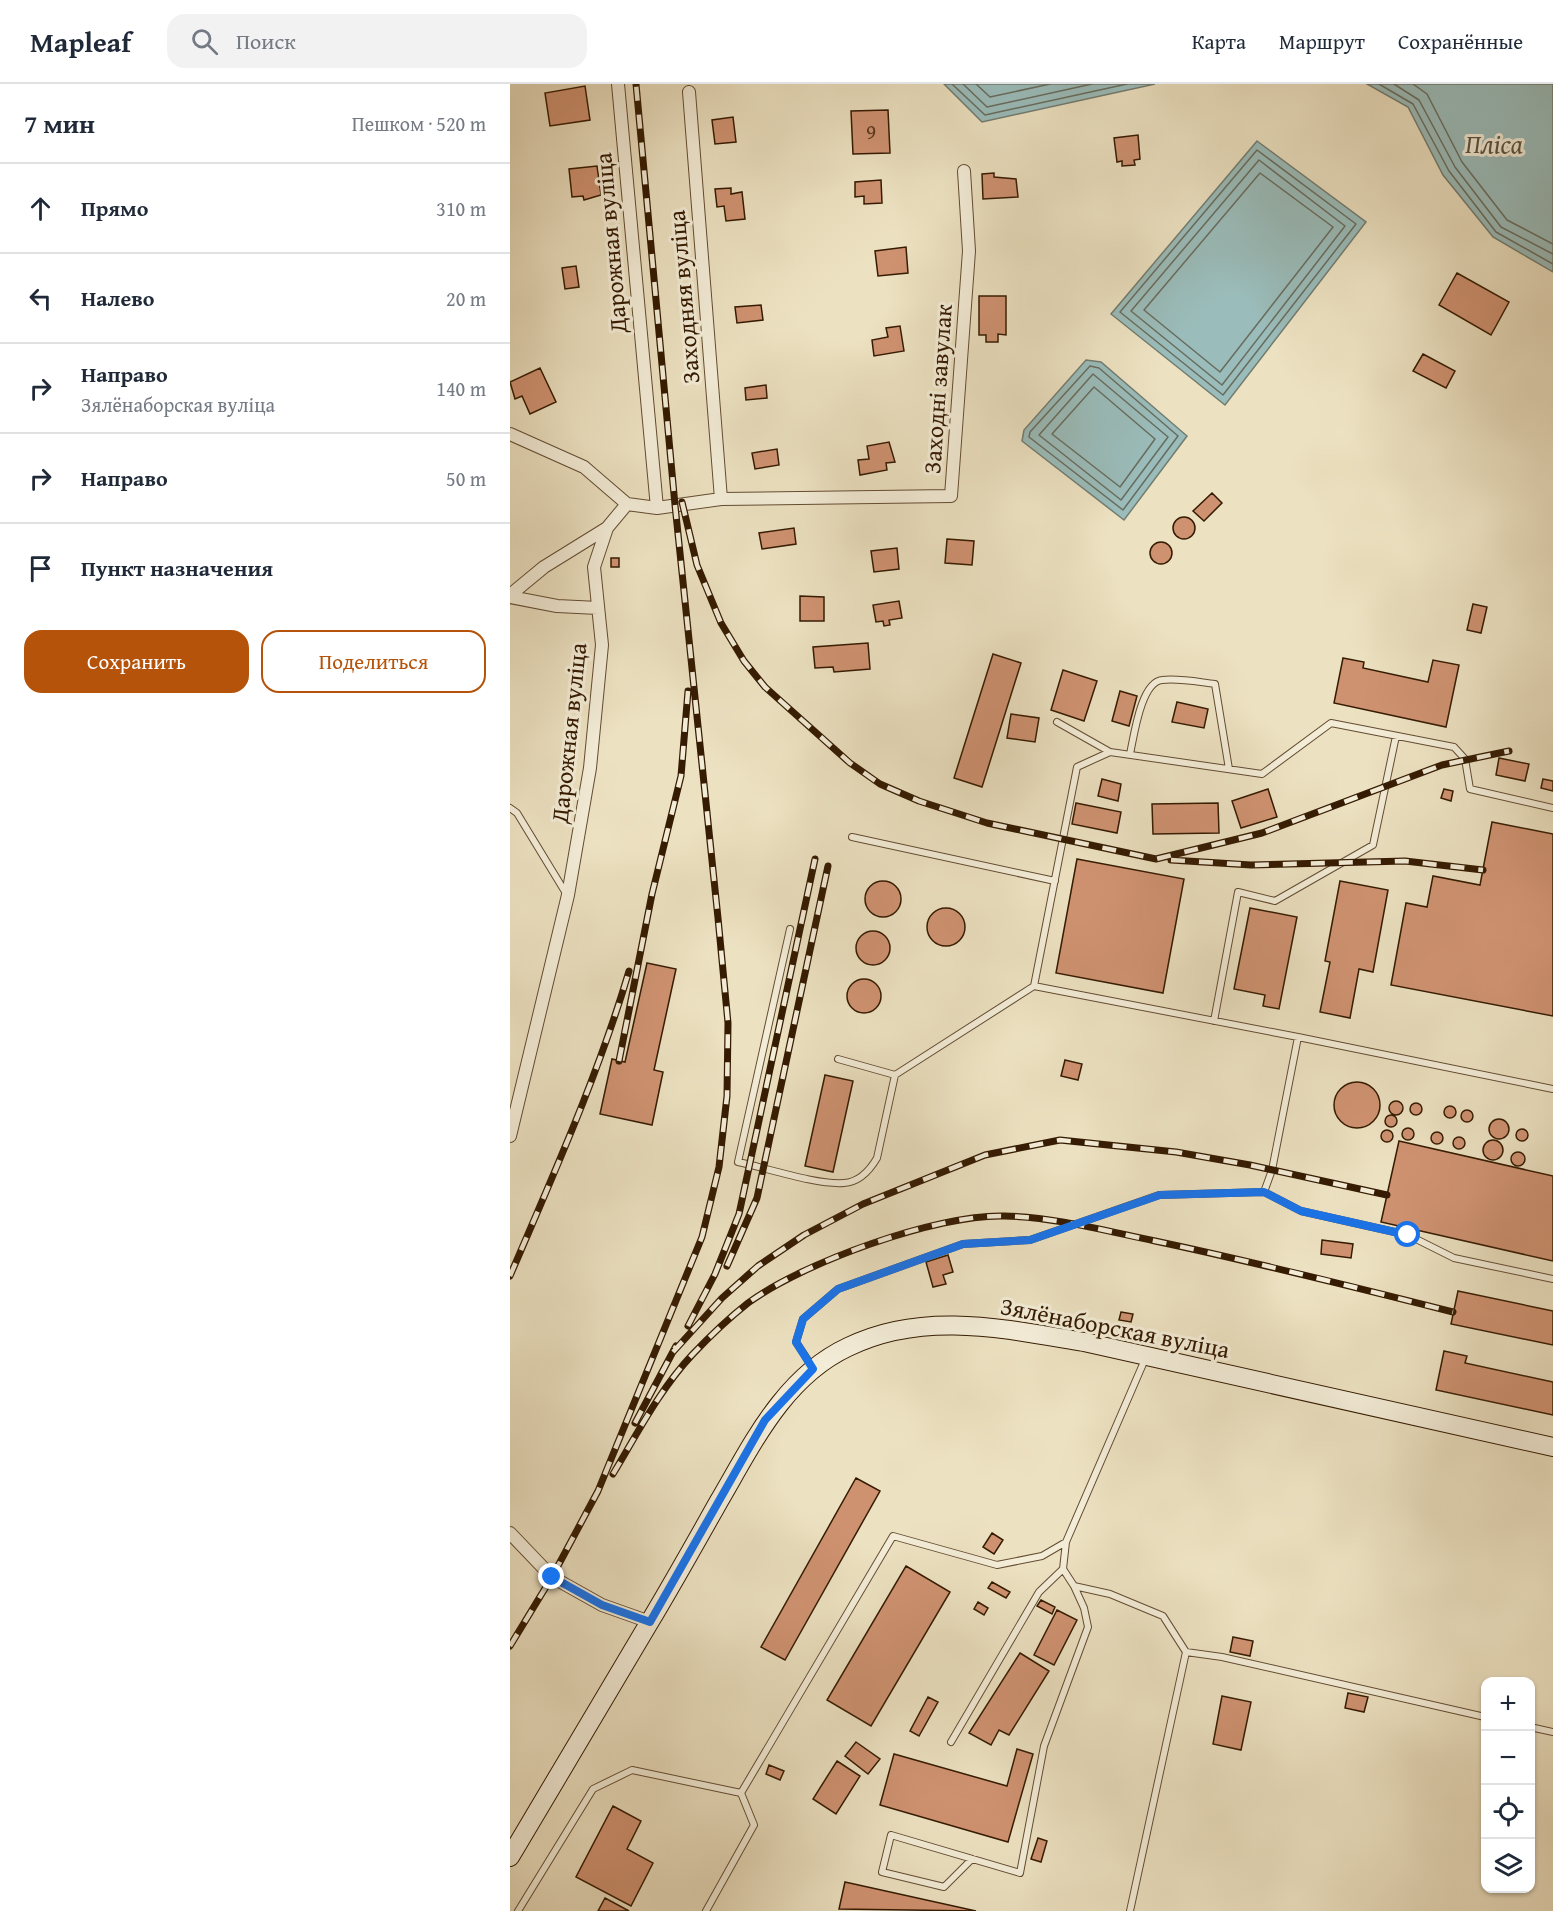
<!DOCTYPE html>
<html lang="ru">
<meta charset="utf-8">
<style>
body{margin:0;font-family:"Gentium Book Plus",serif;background:#f2f2f3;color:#1f2937}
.controls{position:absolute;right:18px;bottom:18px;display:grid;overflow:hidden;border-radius:12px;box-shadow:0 2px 4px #0004}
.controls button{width:54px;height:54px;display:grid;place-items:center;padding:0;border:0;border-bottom:2px solid #e0e1e3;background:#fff;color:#1f2937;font:30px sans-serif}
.stop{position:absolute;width:18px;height:18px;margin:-14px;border:4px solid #1a73e8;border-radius:50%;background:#fff}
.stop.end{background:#1a73e8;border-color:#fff;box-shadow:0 2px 6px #0008}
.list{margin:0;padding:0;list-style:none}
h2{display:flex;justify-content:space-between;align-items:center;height:78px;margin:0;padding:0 24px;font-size:26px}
h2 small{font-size:20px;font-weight:400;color:#747a83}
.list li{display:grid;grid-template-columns:39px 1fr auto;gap:18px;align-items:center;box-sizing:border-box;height:90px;padding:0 24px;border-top:2px solid #e0e1e3}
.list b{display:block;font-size:22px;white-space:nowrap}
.list p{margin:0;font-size:20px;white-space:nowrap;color:#747a83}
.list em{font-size:20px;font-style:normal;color:#747a83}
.actions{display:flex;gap:12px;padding:18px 24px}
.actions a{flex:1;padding:14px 0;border:2px solid #b45309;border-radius:18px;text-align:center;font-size:21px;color:#b45309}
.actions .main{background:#b45309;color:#fff}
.icon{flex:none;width:33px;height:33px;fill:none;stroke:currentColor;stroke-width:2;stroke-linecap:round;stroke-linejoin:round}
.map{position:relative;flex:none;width:1043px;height:1827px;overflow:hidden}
header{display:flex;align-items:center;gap:36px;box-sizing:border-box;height:84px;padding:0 30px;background:#fff;border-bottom:2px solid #e0e1e3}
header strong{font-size:28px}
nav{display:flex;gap:33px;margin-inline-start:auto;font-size:21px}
.search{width:420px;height:54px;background:#f2f2f3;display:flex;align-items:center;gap:15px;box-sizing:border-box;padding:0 21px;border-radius:18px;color:#747a83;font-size:22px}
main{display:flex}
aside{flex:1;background:#fff}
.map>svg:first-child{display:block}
</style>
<header>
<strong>Mapleaf</strong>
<div class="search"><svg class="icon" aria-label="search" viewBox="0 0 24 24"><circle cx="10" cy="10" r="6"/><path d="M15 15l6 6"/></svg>Поиск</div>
<nav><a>Карта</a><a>Маршрут</a><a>Сохранённые</a></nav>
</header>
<main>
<aside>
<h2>7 мин<small>Пешком · 520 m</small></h2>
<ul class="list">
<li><svg class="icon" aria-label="ahead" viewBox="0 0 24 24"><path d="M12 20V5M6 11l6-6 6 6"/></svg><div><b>Прямо</b></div><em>310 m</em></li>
<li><svg class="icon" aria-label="left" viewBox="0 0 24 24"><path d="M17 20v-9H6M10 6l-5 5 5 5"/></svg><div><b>Налево</b></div><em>20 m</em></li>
<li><svg class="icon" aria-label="right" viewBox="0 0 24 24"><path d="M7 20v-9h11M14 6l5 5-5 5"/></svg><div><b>Направо</b><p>Зялёнаборская вуліца</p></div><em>140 m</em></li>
<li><svg class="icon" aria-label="right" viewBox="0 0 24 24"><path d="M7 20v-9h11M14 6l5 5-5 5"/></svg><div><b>Направо</b></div><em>50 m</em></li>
<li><svg class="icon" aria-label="arrive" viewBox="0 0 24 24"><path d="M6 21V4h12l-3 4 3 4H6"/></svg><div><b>Пункт назначения</b></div></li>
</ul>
<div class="actions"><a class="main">Сохранить</a><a>Поделиться</a></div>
</aside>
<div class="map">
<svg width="1043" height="1827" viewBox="0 0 1043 1827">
<rect width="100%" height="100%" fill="#ece1c1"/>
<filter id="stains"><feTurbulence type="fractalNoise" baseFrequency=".00333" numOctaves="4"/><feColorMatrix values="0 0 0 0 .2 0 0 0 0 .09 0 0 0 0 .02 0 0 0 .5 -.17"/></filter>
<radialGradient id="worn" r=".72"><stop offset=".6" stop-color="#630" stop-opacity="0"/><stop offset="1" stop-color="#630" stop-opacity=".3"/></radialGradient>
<!-- water -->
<path fill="#9abcba" stroke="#727c70" stroke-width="1.5" d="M 434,0 L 645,0 L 472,38 Z
M 857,0 L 1043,0 L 1043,188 L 983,153 L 933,91 L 898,23 Z
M 747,57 L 856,138 L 715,321 L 601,230 Z
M 576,276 L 591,278 L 677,352 L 614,436 L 512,357 L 514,346 Z"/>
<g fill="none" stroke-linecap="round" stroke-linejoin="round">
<!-- shore -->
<path stroke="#686c5e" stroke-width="1.5" d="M 442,0 L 475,31 L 617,0
M 453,0 L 477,23 L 582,0
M 466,0 L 480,13 L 540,0
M 869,0 L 903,20 L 939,87 L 986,148 L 1043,180
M 884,0 L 909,16 L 945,83 L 991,143 L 1043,170
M 903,0 L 917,10 L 952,78 L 997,136 L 1043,160
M 747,66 L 846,140 L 713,311 L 610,228 Z
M 749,76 L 835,142 L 712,301 L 621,227 Z
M 750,89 L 823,143 L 710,288 L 634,226 Z
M 580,282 L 589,284 L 668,352 L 613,426 L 519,353 L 520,348 Z
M 583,290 L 658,353 L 611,416 L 529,351 Z
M 584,303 L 645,355 L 610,403 L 542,350 Z"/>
</g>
<!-- building -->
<path fill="#cf9271" stroke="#351b02" stroke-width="1.5" d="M 75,2 L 80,36 L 40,42 L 35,9 Z
M 378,26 L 380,69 L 343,70 L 341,27 Z
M 223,33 L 226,58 L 205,60 L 202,36 Z
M 628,51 L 630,75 L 624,76 L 625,81 L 612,82 L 612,77 L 607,78 L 604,54 Z
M 87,82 L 91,111 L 74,116 L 73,112 L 62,113 L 59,85 Z
M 484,89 L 484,93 L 506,95 L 508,113 L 473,115 L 472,90 Z
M 371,96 L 372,119 L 354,120 L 354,112 L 345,113 L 345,98 Z
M 221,104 L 221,110 L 232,108 L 235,135 L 216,137 L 214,122 L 207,123 L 205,105 Z
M 396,163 L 398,189 L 368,192 L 365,167 Z
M 66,182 L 69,203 L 55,205 L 52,184 Z
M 947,189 L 999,218 L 981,251 L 929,221 Z
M 469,212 L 496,212 L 496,251 L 488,250 L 488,258 L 476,258 L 476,251 L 469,251 Z
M 251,221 L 253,236 L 227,239 L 225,223 Z
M 390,242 L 394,267 L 364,272 L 362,256 L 378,253 L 376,244 Z
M 913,270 L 945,287 L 936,304 L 903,287 Z
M 30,284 L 46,318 L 20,330 L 12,312 L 5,315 L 0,298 Z
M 256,301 L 257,314 L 236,316 L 235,304 Z
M 379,358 L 385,378 L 376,379 L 377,386 L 350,391 L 348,376 L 359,375 L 357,362 Z
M 267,365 L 269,381 L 245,385 L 242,369 Z
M 702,409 L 712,419 L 694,437 L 683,427 Z
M663 444a11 11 0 1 1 22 0a11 11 0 1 1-22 0Z
M 284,444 L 286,460 L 252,465 L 249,449 Z
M 437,455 L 464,457 L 462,481 L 435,479 Z
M640 469a11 11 0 1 1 22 0a11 11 0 1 1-22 0Z
M 387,464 L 389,485 L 364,488 L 361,467 Z
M 101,474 L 109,474 L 109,483 L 101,483 Z
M 290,512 L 314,513 L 314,537 L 290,537 Z
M 389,517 L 392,534 L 379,536 L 380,541 L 374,542 L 373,537 L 366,538 L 363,521 Z
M 963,520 L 977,523 L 971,549 L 957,546 Z
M 358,559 L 360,585 L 324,588 L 323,583 L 305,584 L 303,563 Z
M 483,570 L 511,579 L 472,703 L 444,694 Z
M 833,574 L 854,578 L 853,584 L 918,598 L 923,576 L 949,581 L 936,643 L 824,619 Z
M 553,586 L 587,597 L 574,637 L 541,626 Z
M 610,607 L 627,612 L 619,642 L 602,637 Z
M 667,618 L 698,625 L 694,644 L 662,638 Z
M 501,630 L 529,634 L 525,658 L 497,654 Z
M 989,674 L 1019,680 L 1015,697 L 986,691 Z
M 592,695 L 611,700 L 608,717 L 588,712 Z
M 1033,695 L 1043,697 L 1043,707 L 1031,704 Z
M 758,705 L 767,733 L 731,744 L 722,717 Z
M 934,705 L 943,707 L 941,717 L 931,714 Z
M 566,719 L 611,728 L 607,749 L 562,740 Z
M 708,719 L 709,749 L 643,750 L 642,720 Z
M 982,738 L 1043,750 L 1043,932 L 881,901 L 896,819 L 917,823 L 923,792 L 970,801 Z
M 567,775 L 674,795 L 653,909 L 546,889 Z
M355 815a18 18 0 1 1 36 0a18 18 0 1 1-36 0Z
M 830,797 L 878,806 L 863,888 L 849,885 L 840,934 L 810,928 L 820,878 L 815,877 Z
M 740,824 L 787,833 L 769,925 L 753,922 L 755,911 L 724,905 Z
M417 843a19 19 0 1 1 38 0a19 19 0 1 1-38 0Z
M346 864a17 17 0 1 1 34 0a17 17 0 1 1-34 0Z
M 137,879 L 166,885 L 144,986 L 153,988 L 142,1041 L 90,1030 L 102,975 L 115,978 Z
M337 912a17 17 0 1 1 34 0a17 17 0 1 1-34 0Z
M 555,976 L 572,980 L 568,996 L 551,992 Z
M 315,991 L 343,997 L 323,1088 L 295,1082 Z
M824 1021a23 23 0 1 1 46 0a23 23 0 1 1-46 0Z
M879 1024a7 7 0 1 1 14 0a7 7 0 1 1-14 0Z
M900 1025a6 6 0 1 1 12 0a6 6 0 1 1-12 0Z
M934 1028a6 6 0 1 1 12 0a6 6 0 1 1-12 0Z
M951 1032a6 6 0 1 1 12 0a6 6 0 1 1-12 0Z
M875 1037a6 6 0 1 1 12 0a6 6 0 1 1-12 0Z
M979 1045a10 10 0 1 1 20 0a10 10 0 1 1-20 0Z
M892 1050a6 6 0 1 1 12 0a6 6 0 1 1-12 0Z
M1006 1051a6 6 0 1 1 12 0a6 6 0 1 1-12 0Z
M871 1052a6 6 0 1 1 12 0a6 6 0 1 1-12 0Z
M921 1054a6 6 0 1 1 12 0a6 6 0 1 1-12 0Z
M943 1059a6 6 0 1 1 12 0a6 6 0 1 1-12 0Z
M973 1066a10 10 0 1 1 20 0a10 10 0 1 1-20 0Z
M 889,1057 L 1043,1092 L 1043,1177 L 871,1138 Z
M1001 1075a7 7 0 1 1 14 0a7 7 0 1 1-14 0Z
M 812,1156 L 843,1160 L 841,1174 L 811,1170 Z
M 438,1171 L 443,1188 L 433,1191 L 436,1200 L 423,1203 L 416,1178 Z
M 948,1207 L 1043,1227 L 1043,1261 L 941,1240 Z
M 611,1228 L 623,1230 L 621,1238 L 609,1236 Z
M 934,1267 L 957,1272 L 955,1279 L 1043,1298 L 1043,1331 L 926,1306 Z
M 346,1394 L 370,1407 L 275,1576 L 251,1563 Z
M 482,1449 L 493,1456 L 484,1470 L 473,1463 Z
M 396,1482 L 440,1508 L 361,1642 L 317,1616 Z
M 482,1498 L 500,1508 L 496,1514 L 478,1504 Z
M 531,1516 L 545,1523 L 542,1530 L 527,1522 Z
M 468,1518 L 478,1524 L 474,1531 L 464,1525 Z
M 547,1526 L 567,1536 L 544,1581 L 524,1571 Z
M 723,1553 L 743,1557 L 740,1572 L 720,1568 Z
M 510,1569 L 539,1587 L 499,1651 L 489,1646 L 481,1661 L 459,1649 Z
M 838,1609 L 858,1613 L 854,1628 L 835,1624 Z
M 712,1612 L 741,1618 L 731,1666 L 703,1660 Z
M 418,1613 L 428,1618 L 409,1652 L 400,1647 Z
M 346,1658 L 370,1675 L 358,1690 L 335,1672 Z
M 507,1665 L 523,1670 L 498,1758 L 370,1721 L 384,1670 L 497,1702 Z
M 327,1677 L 350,1692 L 326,1730 L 303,1715 Z
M 259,1681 L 274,1687 L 270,1696 L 256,1690 Z
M 103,1722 L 131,1737 L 117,1765 L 143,1779 L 121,1822 L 66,1793 Z
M 528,1754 L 537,1757 L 531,1778 L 521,1775 Z
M 335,1798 L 466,1827 L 329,1825 Z
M 95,1814 L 119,1827 L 88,1827 Z"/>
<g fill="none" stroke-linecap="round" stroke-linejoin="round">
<defs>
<path id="service" d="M 547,638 L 600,668 L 752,690 L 821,639 L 944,663 L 955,675 L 960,705 L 1043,724
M 600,668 L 567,683 L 524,902 L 788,953 L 762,1086 L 754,1108
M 620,670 C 624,652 631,598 652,596 C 669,594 688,598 705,600 L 719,685
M 0,724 L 7,729 L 57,811
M 342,753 L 545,797
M 280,845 L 228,1078 C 257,1084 306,1101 334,1099 C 349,1098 360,1086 367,1074 L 385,991
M 704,937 L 728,808 L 765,817 L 863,761 L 886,652
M 788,953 L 1043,1005
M 328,975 L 385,991 L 524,902
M 303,1284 L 286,1258 L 293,1235 L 328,1205 L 453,1160 L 520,1156 L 649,1111 L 754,1108 L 791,1127 L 898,1151 L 944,1174 L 1043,1195
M 553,1485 L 564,1502 L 600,1510 L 653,1532 L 676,1568 L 620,1827
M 676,1568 L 712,1573 L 975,1633
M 1020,1643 L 1043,1648
M 441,1658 L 529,1508 L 553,1485 L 556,1458 L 636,1273
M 231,1709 L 383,1452 L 487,1481 L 532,1472 L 556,1458
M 462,1775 L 434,1803 L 372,1788 L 381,1751 L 510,1789 L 534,1662 L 578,1543 L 574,1524 L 564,1502
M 8,1827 L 83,1705 L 122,1686 L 231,1709
M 196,1827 L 244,1741 L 231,1709"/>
<path id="minor" d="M 179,8 L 211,415
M 0,350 L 74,383 L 117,420
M 147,424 L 211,415 L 441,412 L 459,167 L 454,87
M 0,511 L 34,483 L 97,444
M 0,513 L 47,522 L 88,524
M 0,1052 L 58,811 L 80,684 L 92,561 L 84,483 L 97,444 L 117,420 L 147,424 L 108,0
M 0,1449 L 42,1493 L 92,1521 L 140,1538"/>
<path id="secondary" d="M 0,1773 C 46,1695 93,1617 139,1539 C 163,1499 186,1458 209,1417 C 243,1359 274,1293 338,1263 C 413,1226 496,1245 574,1258 L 1043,1363"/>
</defs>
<!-- service casing -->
<use href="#service" stroke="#634c32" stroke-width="8"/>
<!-- minor casing -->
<use href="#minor" stroke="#634c32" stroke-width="14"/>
<!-- secondary casing -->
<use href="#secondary" stroke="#351b02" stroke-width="20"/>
<!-- service -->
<use href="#service" stroke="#f3ecd7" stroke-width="6"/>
<!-- minor -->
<use href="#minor" stroke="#f3ecd7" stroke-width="12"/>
<!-- secondary -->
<use href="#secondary" stroke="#f3ecd7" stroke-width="18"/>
<defs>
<path id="rail" d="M 172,418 L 187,481 L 211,539 L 234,577 L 255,603 L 340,679 L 370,700 L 409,717 L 477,739 L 646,775 L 752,749 L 932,681 L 999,667
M 661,776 L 741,781 L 895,777 L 973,786
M 109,977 L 142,810 L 171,692 L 178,607
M 217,1182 L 247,1114 L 318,782
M 0,1192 C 43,1091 88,992 119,887
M 178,1242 L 205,1190 L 229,1130 L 305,775
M 163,1268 L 212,1214 L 248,1182 L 294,1151 L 353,1120 L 475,1071 L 550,1056 L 666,1068 L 740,1081 L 877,1111
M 125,1339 L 166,1262
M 103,1390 C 127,1350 150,1305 182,1271 C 199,1253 219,1234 238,1219 C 292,1179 427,1130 494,1132 C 545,1133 596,1147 645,1157 C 745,1178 844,1203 943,1228
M 0,1562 L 42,1493 L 88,1407 L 192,1153 L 209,1083 L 217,1012 L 218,939 L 208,834 L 165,421 L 126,0"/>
</defs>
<!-- rail casing -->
<use href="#rail" stroke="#351b02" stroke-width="7"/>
<!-- rail -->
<use href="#rail" stroke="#f3ecd7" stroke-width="4.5" stroke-dasharray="14" stroke-linecap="butt"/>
</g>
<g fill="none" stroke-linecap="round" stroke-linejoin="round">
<!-- route -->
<path stroke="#1a73e8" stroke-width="8" d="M 42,1493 L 92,1521 L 140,1538 L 255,1336 L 303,1285 L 286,1258 L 293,1235 L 328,1205 L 453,1160 L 520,1156 L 650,1111 L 754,1108 L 791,1127 L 898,1151"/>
</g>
<g text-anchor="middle" stroke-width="6" stroke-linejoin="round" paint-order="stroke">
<!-- number labels -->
<g font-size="21" fill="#5c391e">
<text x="361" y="55">9</text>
</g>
<!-- street labels -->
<g font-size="24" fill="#351b02" stroke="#f3ecd7">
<text transform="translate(101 159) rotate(-95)" y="8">Дарожная вуліца</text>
<text transform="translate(174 213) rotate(-95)" y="8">Заходняя вуліца</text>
<text transform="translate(428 305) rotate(-86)" y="8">Заходні завулак</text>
<text transform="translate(59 649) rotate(-84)" y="8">Дарожная вуліца</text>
<text transform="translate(605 1244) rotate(11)" y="8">Зялёнаборская вуліца</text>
</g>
<!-- water labels -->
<g font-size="26" font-style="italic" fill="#585342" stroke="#f3ecd7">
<text x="984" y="69">Пліса</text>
</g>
</g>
<rect width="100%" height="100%" filter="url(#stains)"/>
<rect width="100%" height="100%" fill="url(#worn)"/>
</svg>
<div class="controls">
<button>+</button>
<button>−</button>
<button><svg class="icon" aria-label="locate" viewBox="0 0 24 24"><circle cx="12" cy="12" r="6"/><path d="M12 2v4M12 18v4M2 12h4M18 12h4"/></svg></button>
<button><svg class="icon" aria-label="layers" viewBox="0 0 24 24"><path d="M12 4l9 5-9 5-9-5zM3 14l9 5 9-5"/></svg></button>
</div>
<div class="stop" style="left:898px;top:1151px"></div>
<div class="stop end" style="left:42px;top:1493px"></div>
</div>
</main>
